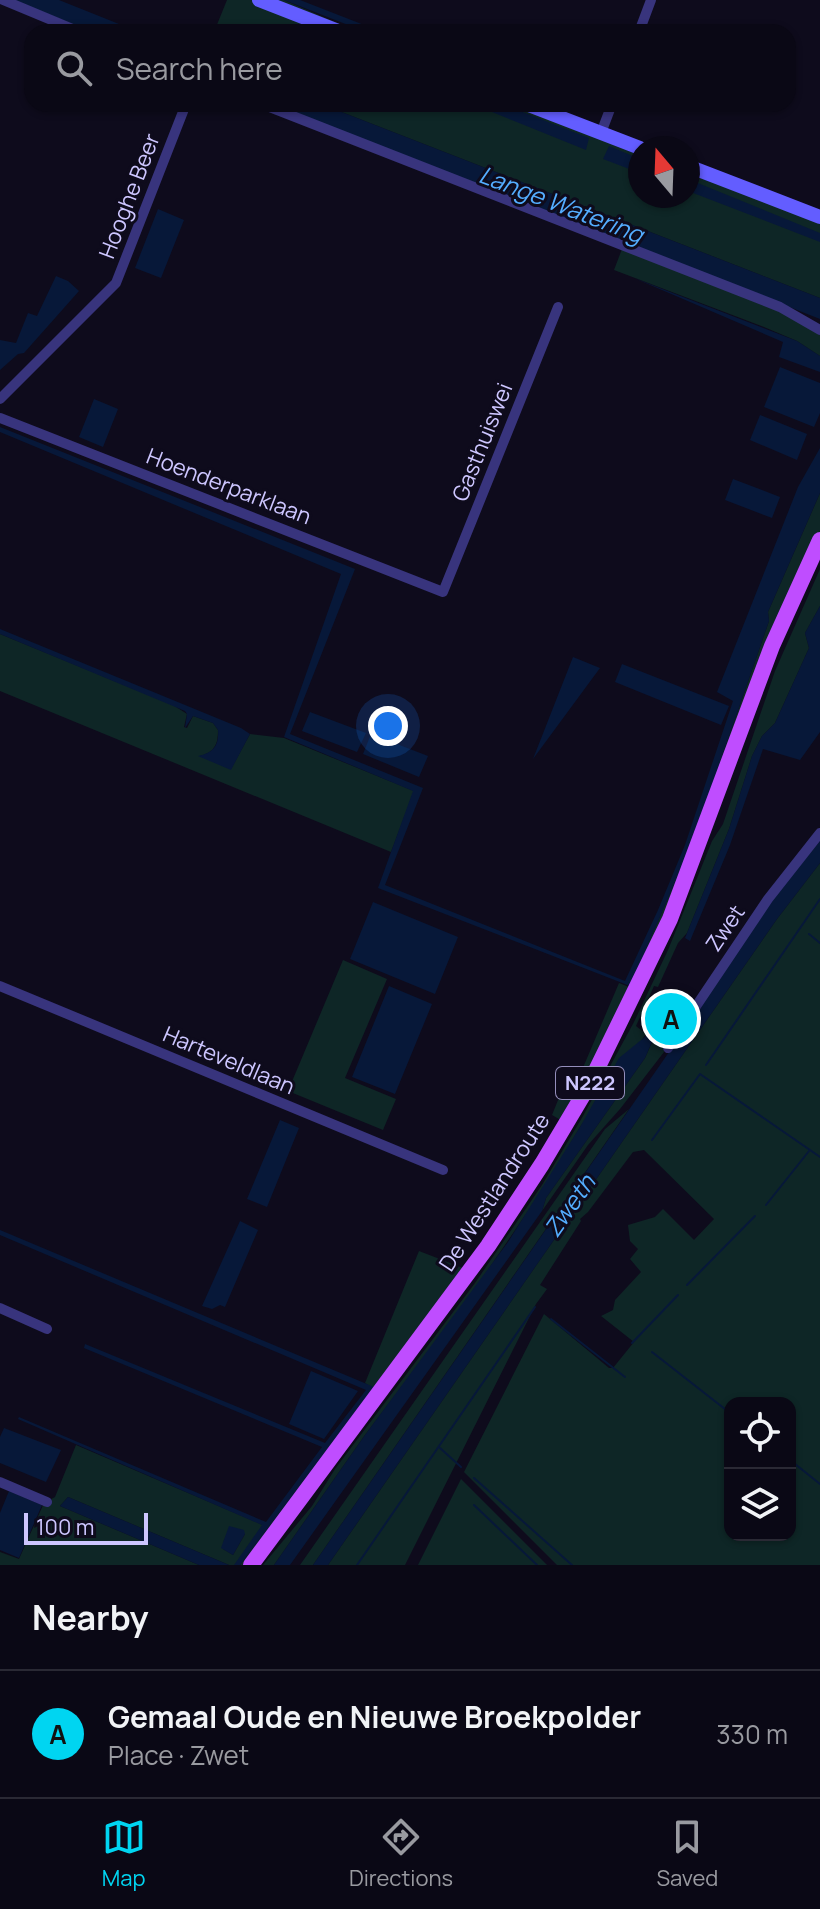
<!DOCTYPE html>
<meta charset="utf-8">
<style>
body{margin:0;font-family:Manrope,sans-serif;background:#13111e;color:#f1f3f6}
.controls{position:absolute;right:24px;bottom:24px;display:grid;overflow:hidden;border-radius:16px;box-shadow:0 2px 6px #0004}
.controls button{width:72px;height:72px;display:grid;place-items:center;padding:0;border:0;border-bottom:2px solid #2a2934;background:#0a0815;color:#f1f3f6;font:40px sans-serif}
.compass{position:absolute;left:628px;top:136px;width:72px;height:72px;border-radius:50%;background:#0a0815;box-shadow:0 2px 6px #0004;rotate:341deg}
.scale{position:absolute;left:24px;bottom:20px;width:124px;box-sizing:border-box;padding-left:8px;border:4px solid #cdc6ff;border-top:0;font-size:22px;line-height:28px;white-space:nowrap;color:#cdc6ff;-webkit-text-stroke:6px #0e0b1c;paint-order:stroke}
.you{position:absolute;left:388px;top:726px;width:28px;height:28px;margin:-20px;border:6px solid #fff;border-radius:50%;background:#1a73e8;box-shadow:0 0 0 12px #1a73e833}
.badge{display:grid;place-items:center;width:52px;height:52px;border-radius:50%;background:#00d5f1;color:#111;font-size:26px;font-weight:700}
.pin{position:absolute;translate:-50% -50%;border:4px solid #fff;box-shadow:0 2px 8px #0006}
.list{margin:0;padding:0;list-style:none}
h2{display:flex;justify-content:space-between;align-items:center;height:104px;margin:0;padding:0 32px;font-size:34px}
h2 small{font-size:26px;font-weight:400;color:#999aa0}
.list li{display:grid;grid-template-columns:52px 1fr auto;gap:24px;align-items:center;box-sizing:border-box;height:128px;padding:0 32px;border-top:2px solid #2a2934}
.list b{display:block;font-size:30px;white-space:nowrap}
.list p{margin:0;font-size:26px;white-space:nowrap;color:#999aa0}
.list em{font-size:26px;font-style:normal;color:#999aa0}
.icon{flex:none;width:44px;height:44px;fill:none;stroke:currentColor;stroke-width:2;stroke-linecap:round;stroke-linejoin:round}
.map{position:relative;flex:none;width:820px;height:1565px;overflow:hidden}
.search{position:absolute;background:#0a0815;box-shadow:0 2px 6px #0004;left:24px;right:24px;top:24px;height:88px;display:flex;align-items:center;gap:20px;box-sizing:border-box;padding:0 28px;border-radius:24px;color:#999aa0;font-size:30px}
.sheet{height:232px;background:#0a0815}
nav{display:flex;justify-content:space-around;align-items:center;box-sizing:border-box;height:112px;border-top:2px solid #2a2934;background:#0a0815;font-size:22px;color:#999aa0}
nav a{display:grid;justify-items:center;gap:4px}
nav .on{color:#00d5f1}
.map>svg:first-child{display:block}
</style>
<div class="map">
<svg width="820" height="1565" viewBox="0 0 820 1565">
<rect width="100%" height="100%" fill="#0e0b1c"/>
<!-- green -->
<path fill="#0e2626" fill-rule="evenodd" d="M 227,0 L 284,0 L 358,32 L 214,32 Z
M 321,104 L 522,104 L 640,153 L 640,196 L 688,196 L 688,171 L 820,222 L 820,298 Z
M 622,249 L 780,311 L 820,334 L 820,356 L 797,341 L 764,327 L 614,270 Z
M 820,493 L 820,531 L 806,555 L 674,900 L 564,1122 L 552,1115 L 569,1073 L 579,1077 L 619,983 L 629,987 L 692,843 L 769,621 L 768,612 Z
M 820,569 L 820,606 L 805,633 L 809,648 L 775,723 L 762,736 L 752,756 L 729,829 L 687,933 L 678,943 L 658,987 L 654,986 L 636,1026 L 646,1034 L 580,1127 L 547,1183 L 473,1292 L 365,1435 L 274,1565 L 263,1565 L 312,1506 L 335,1469 L 475,1283 L 542,1185 L 583,1116 L 634,1022 L 668,950 L 712,841 L 723,824 L 775,671 Z
M 0,634 L 173,705 L 187,714 L 184,727 L 187,728 L 193,716 L 213,723 L 218,730 C 218,744 215,752 200,756 L 231,769 L 250,734 L 284,738 L 414,791 L 391,852 L 0,691 Z
M 820,863 L 820,1565 L 557,1565 L 464,1472 L 544,1314 L 609,1368 L 613,1368 L 634,1342 L 601,1316 L 613,1310 L 615,1300 L 641,1272 L 630,1259 L 638,1249 L 630,1241 L 628,1225 L 655,1217 L 663,1209 L 694,1240 L 714,1219 L 644,1150 L 633,1152 L 588,1212 L 580,1219 L 581,1221 L 540,1285 L 547,1289 L 536,1304 L 405,1565 L 328,1565 L 777,919 ZM 730,1403 L 790,1403 L 790,1535 L 730,1535 Z
M 343,960 L 387,979 L 345,1078 L 396,1099 L 383,1130 L 288,1091 Z
M 654,1038 L 663,1043 L 664,1052 L 620,1109 L 588,1145 L 542,1211 L 546,1198 L 645,1058 Z
M 629,1109 L 313,1565 L 300,1565 L 605,1129 Z
M 419,1251 L 463,1268 L 246,1565 L 240,1565 L 373,1388 L 365,1383 Z
M 76,1445 L 263,1525 L 235,1565 L 229,1565 L 68,1497 L 60,1506 L 199,1565 L 0,1565 L 0,1552 L 19,1559 L 44,1503 L 55,1497 ZM 228,1534 L 245,1534 L 233,1555 L 223,1549 L 224,1540 Z
M 461,1479 L 547,1565 L 418,1565 Z"/>
<!-- water -->
<path fill="#071839" d="M 13,0 L 59,0 L 139,32 L 93,32 Z
M 284,0 L 300,0 L 382,32 L 366,32 Z
M 273,104 L 321,104 L 820,298 L 820,319 Z
M 472,104 L 502,104 L 589,138 L 586,150 Z
M 609,146 L 640,159 L 640,173 L 603,159 Z
M 688,179 L 820,233 L 820,242 L 688,191 Z
M 158,209 L 184,220 L 161,278 L 135,268 Z
M 56,276 L 68,281 L 79,291 L 24,353 L 18,354 L 0,370 L 0,340 L 16,343 L 28,313 L 37,316 Z
M 634,278 L 797,341 L 820,356 L 820,372 L 779,357 L 783,342 Z
M 780,367 L 820,383 L 820,413 L 814,427 L 764,407 Z
M 94,399 L 118,409 L 103,447 L 79,437 Z
M 760,415 L 807,434 L 797,460 L 750,440 Z
M 0,427 L 355,569 L 290,734 L 423,788 L 385,885 L 625,981 L 658,910 L 685,845 L 733,701 L 717,692 L 798,487 L 820,448 L 820,493 L 768,612 L 769,621 L 692,843 L 630,986 L 378,888 L 413,791 L 284,737 L 341,574 L 0,432 Z
M 733,479 L 780,497 L 772,518 L 725,500 Z
M 820,606 L 820,732 L 800,760 L 763,749 L 730,845 L 690,941 L 685,938 L 729,829 L 752,756 L 762,736 L 775,723 L 809,648 L 805,633 Z
M 0,629 L 241,728 L 250,734 L 231,770 L 198,756 C 214,753 219,745 218,730 L 213,723 L 193,716 L 185,728 L 187,714 L 185,711 L 0,634 Z
M 573,657 L 600,668 L 533,759 Z
M 622,664 L 729,706 L 721,725 L 615,682 Z
M 310,712 L 366,733 L 357,752 L 302,731 Z
M 371,734 L 428,756 L 419,777 L 363,754 Z
M 820,841 L 820,863 L 777,919 L 328,1565 L 313,1565 L 685,1029 L 675,1020 L 680,1013 L 690,1019 L 775,896 Z
M 373,902 L 458,937 L 435,994 L 350,959 Z
M 389,986 L 432,1004 L 395,1094 L 352,1077 Z
M 651,1032 L 655,1035 L 645,1058 L 546,1198 L 542,1211 L 290,1565 L 274,1565 L 365,1435 L 508,1242 L 580,1127 L 619,1058 Z
M 280,1120 L 299,1128 L 267,1207 L 247,1199 Z
M 240,1221 L 258,1230 L 225,1307 L 220,1305 L 212,1309 L 202,1306 Z
M 0,1230 L 374,1387 L 240,1565 L 234,1565 L 262,1525 L 18,1419 L 19,1417 L 266,1522 L 322,1447 L 84,1348 L 85,1344 L 325,1443 L 366,1390 L 0,1235 Z
M 311,1371 L 358,1391 L 324,1439 L 289,1424 Z
M 4,1428 L 61,1450 L 46,1482 L 0,1463 L 0,1437 Z
M 9,1491 L 42,1505 L 19,1558 L 0,1550 L 0,1513 Z
M 68,1497 L 229,1565 L 199,1565 L 60,1506 Z
M 229,1526 L 244,1530 L 245,1534 L 233,1555 L 221,1548 Z"/>
<g fill="none" stroke-linecap="round" stroke-linejoin="round">
<!-- stream -->
<path stroke="#071839" stroke-width="2" d="M 809,934 L 820,943
M 706,1065 L 820,899
M 652,1140 L 700,1074 L 820,1157
M 766,1205 L 809,1151
M 687,1285 L 755,1216
M 551,1319 L 625,1377
M 632,1343 L 678,1295
M 652,1352 L 730,1413
M 440,1448 L 461,1467
M 790,1460 L 820,1484
M 474,1478 L 572,1565
M 474,1505 L 537,1565
M 357,1565 L 535,1307"/>
<!-- street -->
<path stroke="#38347d" stroke-width="10" d="M 3,0 L 80,32
M 639,32 L 651,0
M 262,104 L 780,307 L 820,330
M 601,133 L 612,104
M 0,399 L 116,283 L 186,104
M 0,418 L 443,592 L 558,307
M 0,986 L 443,1170
M 668,1048 L 768,899 L 820,833
M 0,1308 L 47,1329
M 0,1482 L 47,1502"/>
<!-- secondary -->
<path stroke="#635dff" stroke-width="14" d="M 259,0 L 341,32
M 526,104 L 640,148
M 688,166 L 820,217"/>
<!-- primary -->
<path stroke="#bf4dff" stroke-width="16" d="M 251,1565 L 488,1246 L 542,1164 L 589,1085 L 670,919 L 772,646 L 820,540"/>
</g>
<g text-anchor="middle" stroke-width="6" stroke-linejoin="round" paint-order="stroke">
<!-- shield labels -->
<rect fill="#0e0b1c" stroke="#948ebb" stroke-width="2" x="556" y="1067" width="68" height="32" rx="6"/>
<g font-size="20" font-weight="bold" fill="#cdc6ff">
<text x="590" y="1090">N222</text>
</g>
<!-- street labels -->
<g font-size="22" fill="#cdc6ff" stroke="#0e0b1c">
<text transform="translate(129 196) rotate(-69)" y="8">Hooghe Beer</text>
<text transform="translate(482 442) rotate(-68)" y="8">Gasthuiswei</text>
<text transform="translate(229 486) rotate(21)" y="8">Hoenderparklaan</text>
<text transform="translate(725 928) rotate(-56)" y="8">Zwet</text>
<text transform="translate(229 1060) rotate(23)" y="8">Harteveldlaan</text>
<text transform="translate(494 1192) rotate(-57)" y="8">De Westlandroute</text>
</g>
<!-- water labels -->
<g font-size="24" font-style="italic" fill="#54adff" stroke="#0e0b1c">
<text transform="translate(561 205) rotate(21)" y="8">Lange Watering</text>
<text transform="translate(570 1206) rotate(-55)" y="8">Zweth</text>
</g>
</g>
</svg>
<div class="controls">
<button><svg class="icon" aria-label="locate" viewBox="0 0 24 24"><circle cx="12" cy="12" r="6"/><path d="M12 2v4M12 18v4M2 12h4M18 12h4"/></svg></button>
<button><svg class="icon" aria-label="layers" viewBox="0 0 24 24"><path d="M12 4l9 5-9 5-9-5zM3 14l9 5 9-5"/></svg></button>
</div>
<svg class="compass" viewBox="-18 -18 36 36"><path d="M0-13l5 13h-10z" fill="#e53935"/><path d="M0 13l5-13h-10z" fill="#999aa0"/></svg>
<div class="scale">100 m</div>
<div class="you"></div>
<div class="pin badge" style="left:671px;top:1019px">A</div>
<div class="search"><svg class="icon" aria-label="search" viewBox="0 0 24 24"><circle cx="10" cy="10" r="6"/><path d="M15 15l6 6"/></svg>Search here</div>
</div>
<section class="sheet">
<h2>Nearby<small></small></h2>
<ul class="list">
<li><span class="badge">A</span><div><b>Gemaal Oude en Nieuwe Broekpolder</b><p>Place · Zwet</p></div><em>330 m</em></li>
</ul>
</section>
<nav>
<a class="on"><svg class="icon" aria-label="map" viewBox="0 0 24 24"><path d="M3 6l6-2 6 2 6-2v14l-6 2-6-2-6 2zM9 4v14M15 6v14"/></svg>Map</a>
<a><svg class="icon" aria-label="directions" viewBox="0 0 24 24"><path d="M12 3l9 9-9 9-9-9zM9 14v-3h6M13 9l2 2-2 2"/></svg>Directions</a>
<a><svg class="icon" aria-label="saved" viewBox="0 0 24 24"><path d="M7 4h10v16l-5-4-5 4z"/></svg>Saved</a>
</nav>
